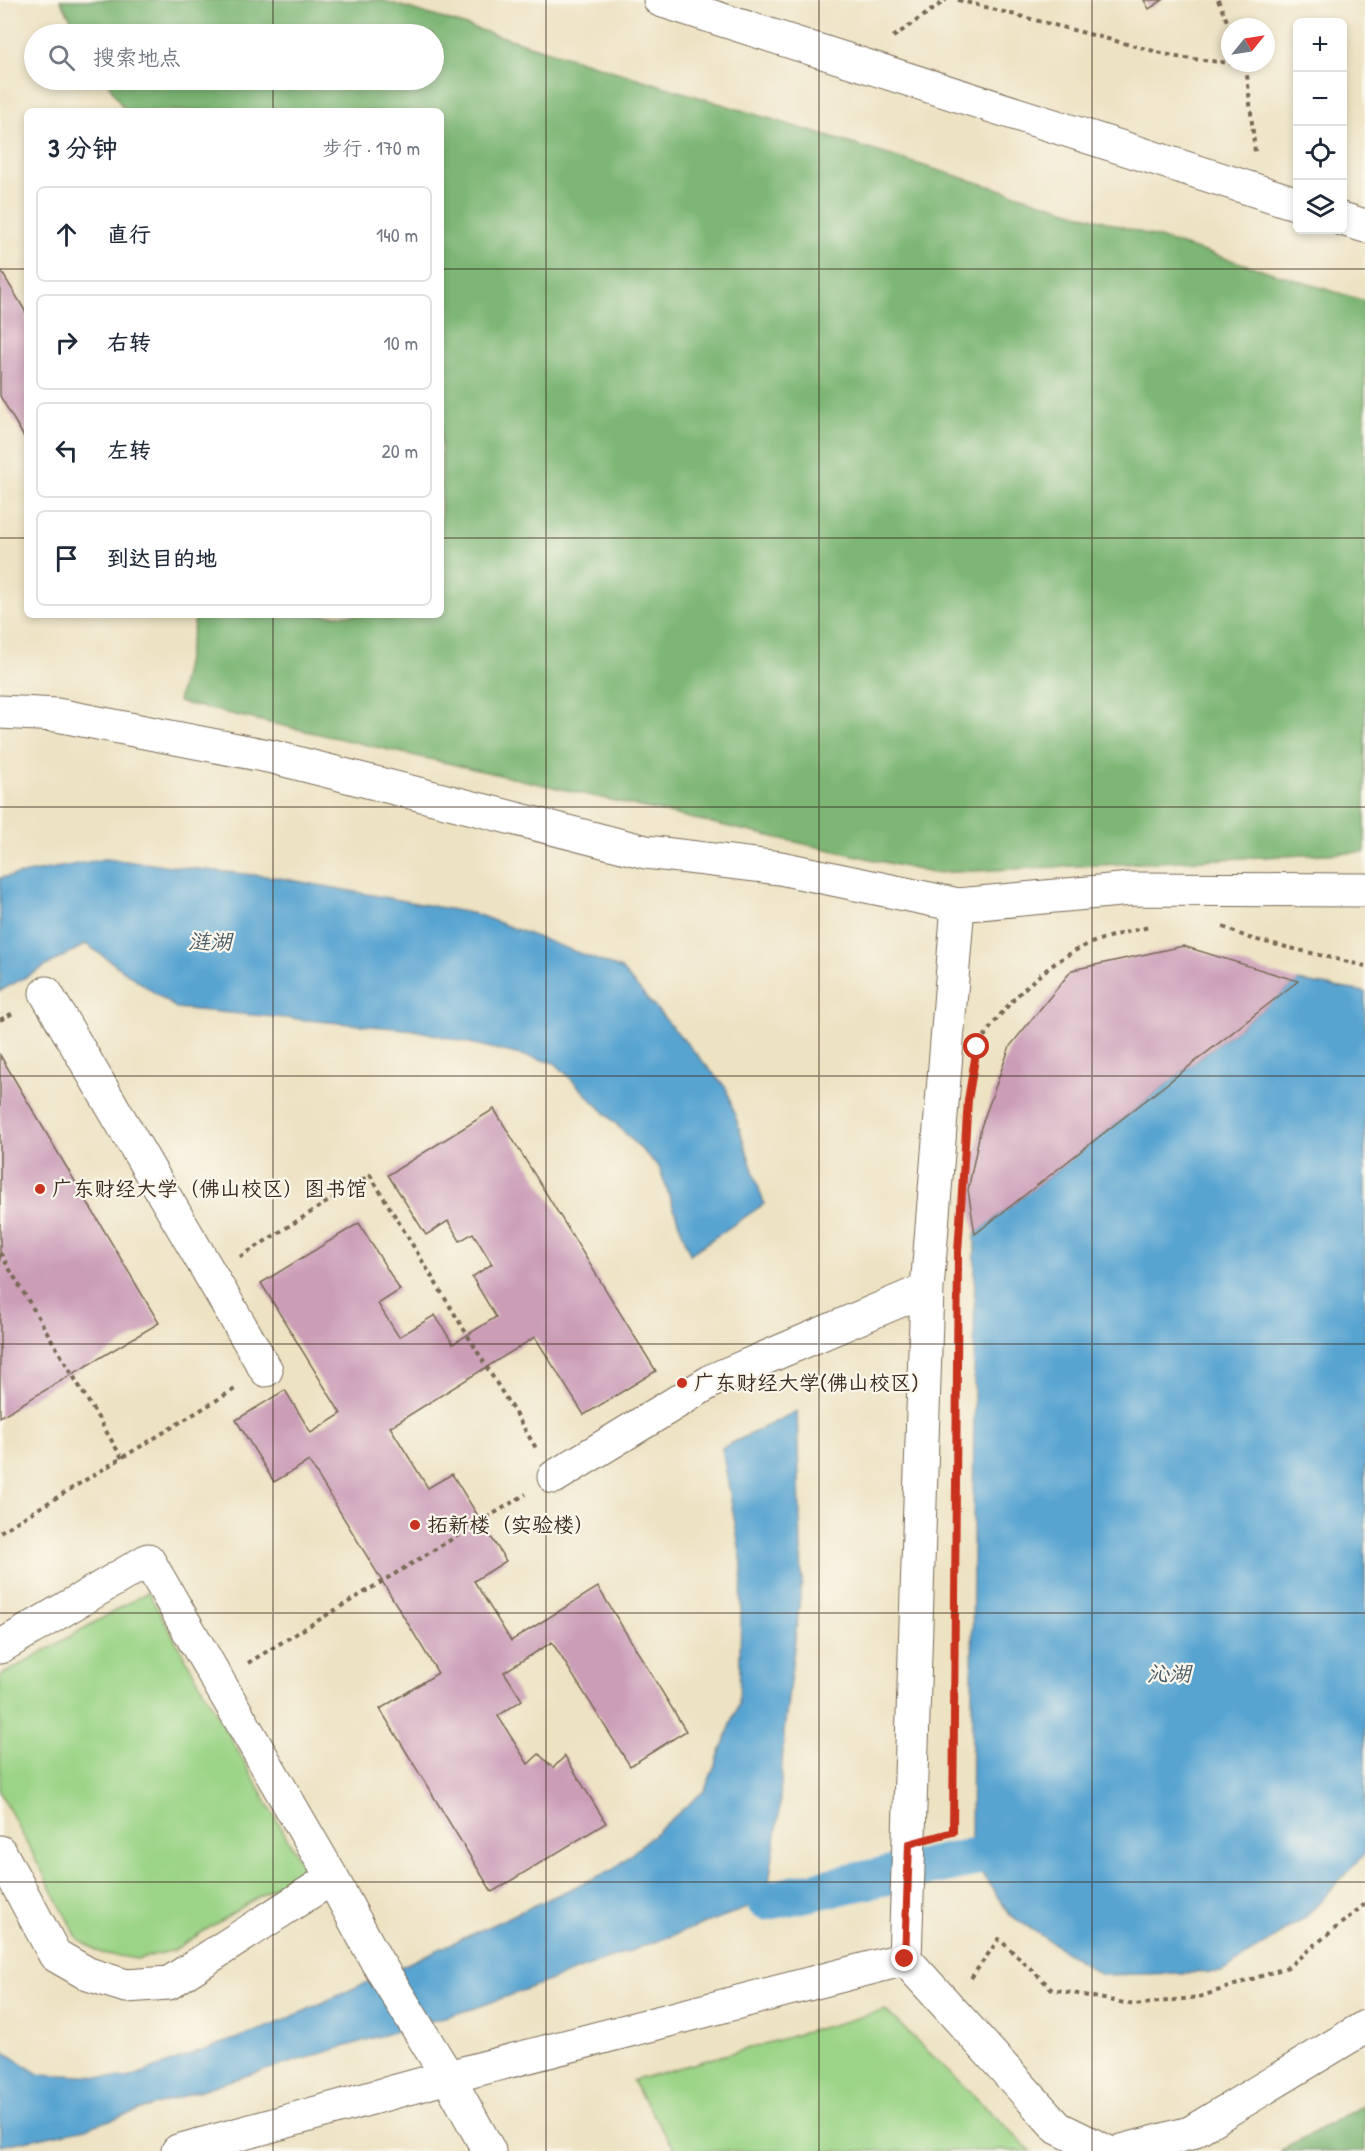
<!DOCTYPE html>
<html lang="zh">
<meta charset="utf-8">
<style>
body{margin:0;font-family:"Patrick Hand","LXGW WenKai TC",sans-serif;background:#f2f2f3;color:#1f2937}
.controls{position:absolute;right:18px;top:18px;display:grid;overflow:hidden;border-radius:9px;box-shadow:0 3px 9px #0003}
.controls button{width:54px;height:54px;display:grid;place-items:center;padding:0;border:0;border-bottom:2px solid #e0e1e3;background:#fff;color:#1f2937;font:30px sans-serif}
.compass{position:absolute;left:1221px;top:18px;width:54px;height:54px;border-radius:50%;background:#fff;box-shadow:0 3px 9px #0003;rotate:60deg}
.stop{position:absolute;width:18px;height:18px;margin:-14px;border:4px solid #c8321e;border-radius:50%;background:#fff}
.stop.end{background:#c8321e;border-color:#fff;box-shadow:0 2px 6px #0008}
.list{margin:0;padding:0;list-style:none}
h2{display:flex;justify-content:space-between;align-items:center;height:78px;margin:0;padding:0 24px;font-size:26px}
h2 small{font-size:20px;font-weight:400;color:#747a83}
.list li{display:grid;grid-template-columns:39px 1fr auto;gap:18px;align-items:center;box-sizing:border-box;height:96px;margin:0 12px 12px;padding:0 12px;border:2px solid #e0e1e3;border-radius:9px}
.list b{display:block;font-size:22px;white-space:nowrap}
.list em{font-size:20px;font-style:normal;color:#747a83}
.icon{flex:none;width:33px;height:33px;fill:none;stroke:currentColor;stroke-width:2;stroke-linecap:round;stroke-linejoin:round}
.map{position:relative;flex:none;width:1365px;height:2151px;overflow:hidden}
.search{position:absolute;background:#fff;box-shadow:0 3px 9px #0003;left:24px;top:24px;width:420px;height:66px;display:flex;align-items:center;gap:15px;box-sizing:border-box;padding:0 21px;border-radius:33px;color:#747a83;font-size:22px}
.panel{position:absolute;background:#fff;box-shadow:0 3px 9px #0003;left:24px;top:108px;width:420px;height:510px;border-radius:9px}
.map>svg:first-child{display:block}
</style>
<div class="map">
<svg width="1365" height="2151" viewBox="0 0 1365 2151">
<rect width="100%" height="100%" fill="#fbf7ec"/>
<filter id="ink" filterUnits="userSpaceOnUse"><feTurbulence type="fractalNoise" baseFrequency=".0167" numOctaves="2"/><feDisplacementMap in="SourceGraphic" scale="12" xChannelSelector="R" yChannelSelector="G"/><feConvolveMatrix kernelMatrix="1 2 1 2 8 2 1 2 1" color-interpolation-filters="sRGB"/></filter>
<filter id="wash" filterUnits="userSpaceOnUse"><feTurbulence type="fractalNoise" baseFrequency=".008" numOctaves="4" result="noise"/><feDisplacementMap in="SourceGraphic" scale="24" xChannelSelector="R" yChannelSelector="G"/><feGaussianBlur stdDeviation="1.35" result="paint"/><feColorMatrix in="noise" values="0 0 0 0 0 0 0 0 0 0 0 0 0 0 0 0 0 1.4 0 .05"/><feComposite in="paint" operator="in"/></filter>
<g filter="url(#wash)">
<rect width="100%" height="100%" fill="#ede2c2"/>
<!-- green -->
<path fill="#9cd487" stroke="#6c7f52" stroke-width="1.5" d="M 148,1592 L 304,1868 L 174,1950 L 137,1959 L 101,1953 L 78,1939 L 0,1792 L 0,1676 Z
M 885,2010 L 1031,2151 L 676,2151 L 632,2081 Z"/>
<!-- forest -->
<path fill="#7db674" stroke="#5c7049" stroke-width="1.5" d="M 60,0 L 382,0 L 1365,301 L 1365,852 L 932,873 L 178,702 L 196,615 L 441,615 L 441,111 L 125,111 L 106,80 L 434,80 L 434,34 L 80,34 Z
M 1365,2104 L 1365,2151 L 1280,2151 Z"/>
<!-- water -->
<path fill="#58a4d1" stroke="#4a6778" stroke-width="1.5" d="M 105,859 L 274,877 L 476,914 L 621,969 L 726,1088 L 764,1204 L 690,1254 L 659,1167 L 555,1063 L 415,1030 L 176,1008 L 86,944 L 0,991 L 0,878 Z
M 1298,981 L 1365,992 L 1365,1853 L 1306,1917 L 1222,1972 L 1101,1975 L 1010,1915 L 971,1858 L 975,1234 Z
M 797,1411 L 802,1581 L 784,1732 L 779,1815 L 766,1901 L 478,2007 L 225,2082 L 86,2128 L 0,2146 L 0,2049 L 38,2074 L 128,2078 L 276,2024 L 614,1869 L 705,1790 L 739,1704 L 742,1564 L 722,1448 Z"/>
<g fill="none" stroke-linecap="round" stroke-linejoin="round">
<!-- canal -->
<path stroke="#58a4d1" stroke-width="39" d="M 766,1901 L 971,1858"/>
</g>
<g id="blocks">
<!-- building -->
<path fill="#cb9db7" d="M 1144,0 L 1163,0 L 1149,9 Z
M 0,269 L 27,314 L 27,436 L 24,437 L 0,396 Z
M 1183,946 L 1298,981 L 975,1234 L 968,1190 L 981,1127 L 1010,1046 L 1072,970 Z
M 0,1055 L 159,1323 L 0,1417 Z
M 494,1109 L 656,1371 L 584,1415 L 535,1337 L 390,1427 L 428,1488 L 452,1474 L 506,1561 L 474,1581 L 511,1641 L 598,1587 L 686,1731 L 630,1766 L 552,1642 L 504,1672 L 522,1700 L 498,1716 L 528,1764 L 539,1754 L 553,1768 L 565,1756 L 606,1823 L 492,1892 L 380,1709 L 438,1673 L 309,1461 L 274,1482 L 236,1420 L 285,1390 L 311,1433 L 341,1414 L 261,1283 L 359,1223 L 400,1290 L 378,1304 L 399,1337 L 435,1315 L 453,1344 L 496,1317 L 472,1277 L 492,1264 L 473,1233 L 460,1241 L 448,1221 L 426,1235 L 388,1175 Z"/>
</g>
</g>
<g filter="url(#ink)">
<use href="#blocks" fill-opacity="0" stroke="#796a57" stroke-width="1.5"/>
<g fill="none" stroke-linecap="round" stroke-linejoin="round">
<defs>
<path id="street" d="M 660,0 L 1298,204
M 1342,219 L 1365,226
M 0,712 L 57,715 L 273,757 L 646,852 L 780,868 L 958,905 L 927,1289 L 905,1959
M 958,905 L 1131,889 L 1365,890
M 46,993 L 266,1370
M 554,1477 L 713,1380 L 927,1289
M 0,1647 L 148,1560 L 332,1878 L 376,1960 L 448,2077 L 489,2151
M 0,1852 L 55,1955 L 88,1974 L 126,1986 L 169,1983 L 332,1878
M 178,2151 L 448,2077 L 905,1959 L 1058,2128 L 1105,2151
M 1122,2151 L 1190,2133 L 1365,2027"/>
</defs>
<!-- street casing -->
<use href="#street" stroke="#796a57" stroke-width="35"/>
<!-- path -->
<path stroke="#796a57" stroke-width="4" stroke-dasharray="4.5 4.5" stroke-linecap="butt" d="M 958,0 L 1177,57 L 1246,65 L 1255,152
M 1218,0 L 1230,28
M 893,37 L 946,0
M 1223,927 L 1249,938 L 1365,966
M 0,1020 L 15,1012
M 984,1037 C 1008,1001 1040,970 1078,949 C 1096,939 1129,931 1150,927
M 0,1253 L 122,1458
M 240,1257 L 370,1175 L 536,1448
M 0,1532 L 235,1389
M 248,1663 L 526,1494
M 944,1834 L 953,1832 L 955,1603
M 971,1978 L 999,1939 L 1052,1989 L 1135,2005 L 1199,1997 L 1288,1967 L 1365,1904"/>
<!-- street -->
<use href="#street" stroke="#fff" stroke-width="33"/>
</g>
</g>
<g fill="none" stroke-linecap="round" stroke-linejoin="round" filter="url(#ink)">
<!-- route -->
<path stroke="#c8321e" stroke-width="8" d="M 905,1959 L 909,1844 L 953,1832 L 958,1252 L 968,1100 L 977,1047"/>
</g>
<!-- grid -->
<path fill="none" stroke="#3b2a1e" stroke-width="1.5" stroke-opacity="0.55" d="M 273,0 L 273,34M 546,0 L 546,2151M 819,0 L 819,2151M 1092,0 L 1092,2151M 273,80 L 273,111M 0,269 L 27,269M 441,269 L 1365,269M 0,538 L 27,538M 441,538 L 1365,538M 273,615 L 273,2151M 0,807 L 1365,807M 0,1076 L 1365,1076M 0,1344 L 1365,1344M 0,1613 L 1365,1613M 0,1882 L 1365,1882"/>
<!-- markers -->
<g fill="#c8321e" stroke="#fbf7ec" stroke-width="2">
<circle cx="40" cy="1189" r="6"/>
<circle cx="682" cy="1383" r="6"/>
<circle cx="415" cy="1525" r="6"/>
</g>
<g text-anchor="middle" stroke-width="4.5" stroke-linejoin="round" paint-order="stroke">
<!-- poi labels -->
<g font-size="21" fill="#3b2a1e" stroke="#fbf7ec" text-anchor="start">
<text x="52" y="1196">广东财经大学（佛山校区）图书馆</text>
<text x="694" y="1390">广东财经大学(佛山校区)</text>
<text x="427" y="1532">拓新楼（实验楼）</text>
</g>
<!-- water labels -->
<g font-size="22" font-style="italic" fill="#475b66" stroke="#fbf7ec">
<text x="210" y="949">涟湖</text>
<text x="1169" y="1681">沁湖</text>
</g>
</g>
</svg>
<div class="controls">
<button>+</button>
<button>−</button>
<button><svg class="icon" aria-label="locate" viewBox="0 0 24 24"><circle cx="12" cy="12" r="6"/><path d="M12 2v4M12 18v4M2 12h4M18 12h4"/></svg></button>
<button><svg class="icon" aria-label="layers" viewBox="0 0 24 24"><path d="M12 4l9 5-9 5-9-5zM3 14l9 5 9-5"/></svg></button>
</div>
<svg class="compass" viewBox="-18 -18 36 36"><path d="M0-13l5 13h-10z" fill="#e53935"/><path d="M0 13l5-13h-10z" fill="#747a83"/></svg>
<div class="stop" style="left:977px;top:1047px"></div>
<div class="stop end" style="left:905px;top:1959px"></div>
<div class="search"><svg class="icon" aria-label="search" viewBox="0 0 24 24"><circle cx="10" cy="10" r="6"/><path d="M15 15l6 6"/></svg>搜索地点</div>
<section class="panel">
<h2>3 分钟<small>步行 · 170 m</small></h2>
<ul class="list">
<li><svg class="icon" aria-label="ahead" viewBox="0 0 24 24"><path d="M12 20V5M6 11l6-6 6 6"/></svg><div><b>直行</b></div><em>140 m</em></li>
<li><svg class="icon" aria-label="right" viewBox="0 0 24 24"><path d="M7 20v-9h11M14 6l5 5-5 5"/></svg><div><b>右转</b></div><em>10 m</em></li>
<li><svg class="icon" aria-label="left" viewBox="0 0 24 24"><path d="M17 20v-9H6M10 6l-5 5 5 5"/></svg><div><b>左转</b></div><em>20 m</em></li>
<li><svg class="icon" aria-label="arrive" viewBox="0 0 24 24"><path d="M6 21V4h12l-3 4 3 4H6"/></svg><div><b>到达目的地</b></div></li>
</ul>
</section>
</div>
